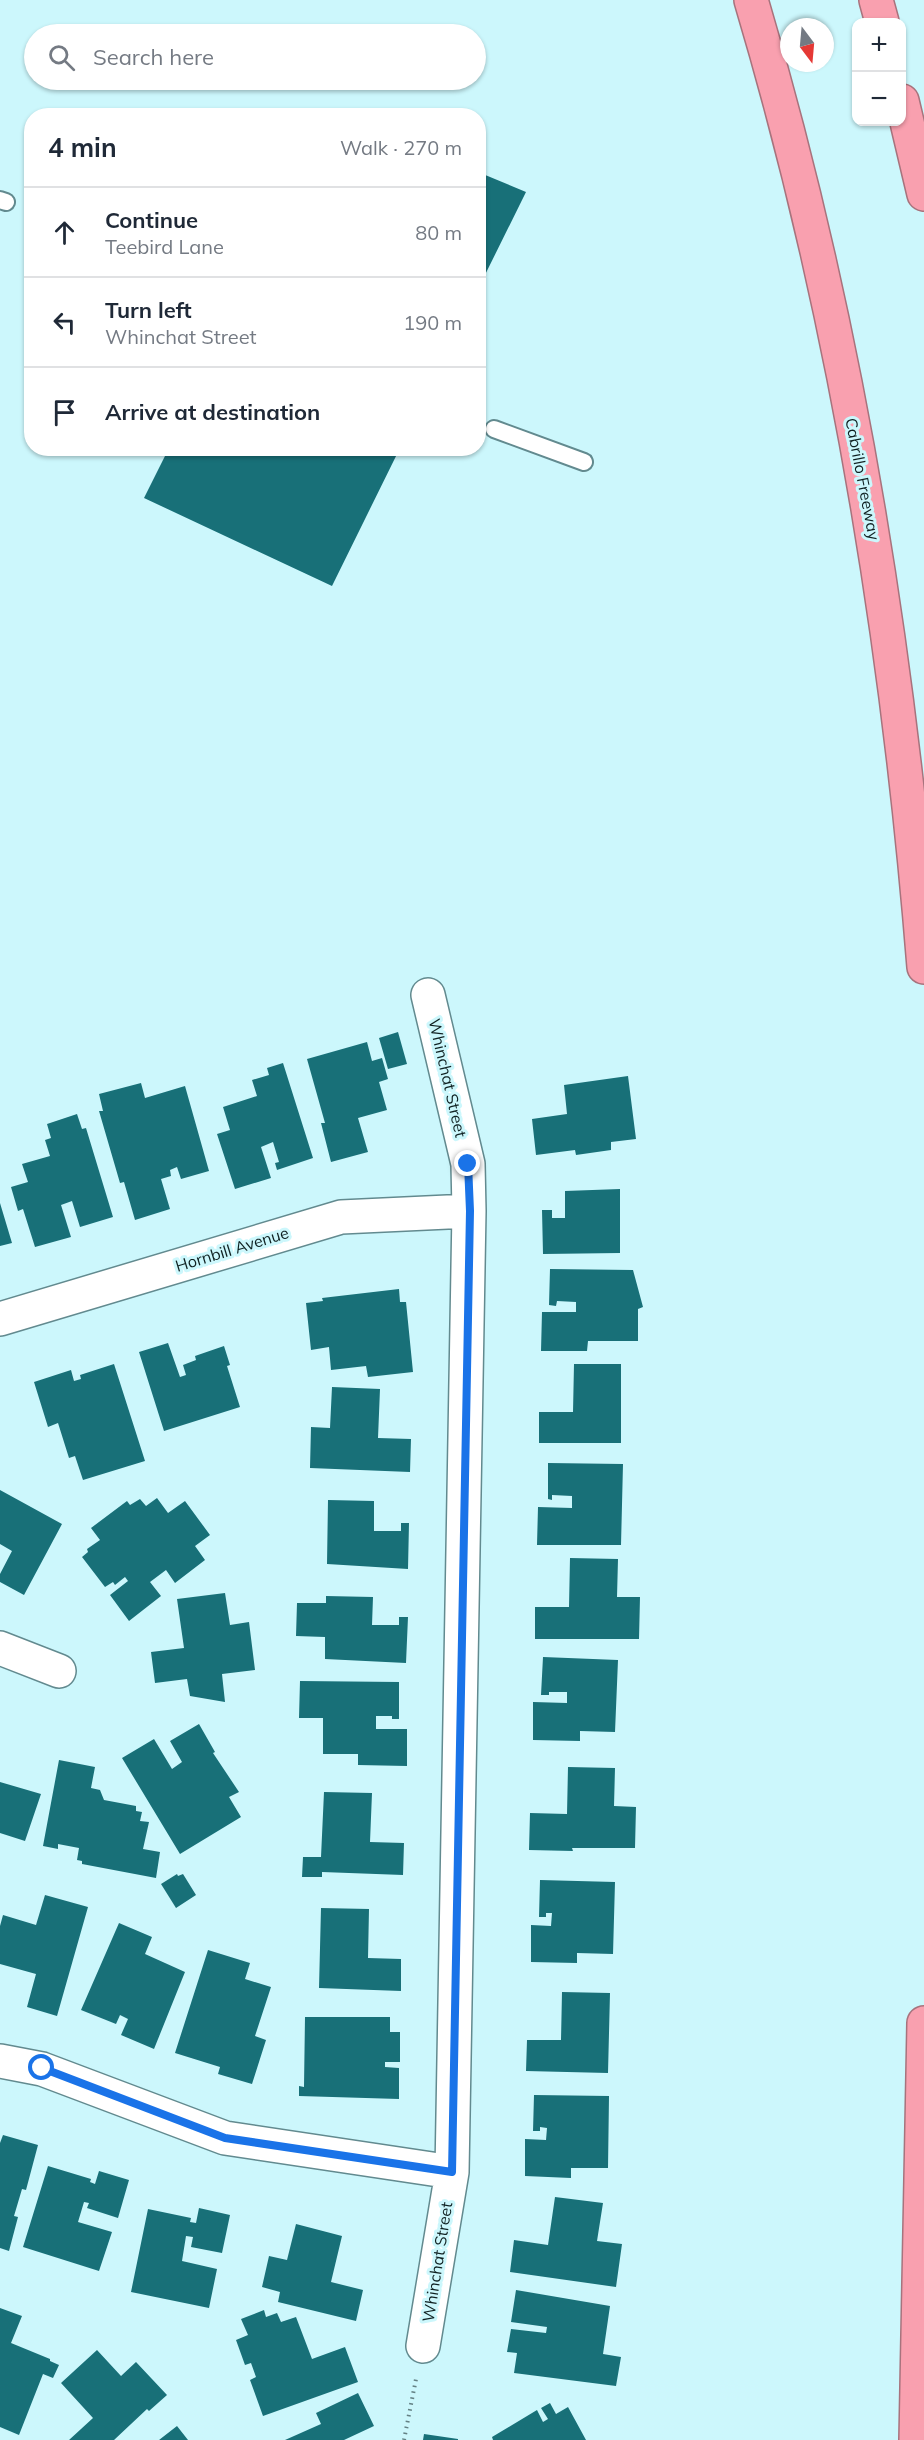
<!DOCTYPE html>
<meta charset="utf-8">
<style>
body{margin:0;font-family:Mulish,sans-serif;background:#f2f2f3;color:#1f2937}
.controls{position:absolute;right:18px;top:18px;display:grid;overflow:hidden;border-radius:12px;box-shadow:0 2px 4px #0004}
.controls button{width:54px;height:54px;display:grid;place-items:center;padding:0;border:0;border-bottom:2px solid #e0e1e3;background:#fff;color:#1f2937;font:30px sans-serif}
.compass{position:absolute;left:780px;top:18px;width:54px;height:54px;border-radius:50%;background:#fff;box-shadow:0 2px 4px #0004;rotate:164deg}
.stop{position:absolute;width:18px;height:18px;margin:-14px;border:4px solid #1a73e8;border-radius:50%;background:#fff}
.stop.end{background:#1a73e8;border-color:#fff;box-shadow:0 2px 6px #0008}
.list{margin:0;padding:0;list-style:none}
h2{display:flex;justify-content:space-between;align-items:center;height:78px;margin:0;padding:0 24px;font-size:26px}
h2 small{font-size:20px;font-weight:400;color:#747a83}
.list li{display:grid;grid-template-columns:39px 1fr auto;gap:18px;align-items:center;box-sizing:border-box;height:90px;padding:0 24px;border-top:2px solid #e0e1e3}
.list b{display:block;font-size:22px;white-space:nowrap}
.list p{margin:0;font-size:20px;white-space:nowrap;color:#747a83}
.list em{font-size:20px;font-style:normal;color:#747a83}
.icon{flex:none;width:33px;height:33px;fill:none;stroke:currentColor;stroke-width:2;stroke-linecap:round;stroke-linejoin:round}
.map{position:relative;flex:none;width:924px;height:2440px;overflow:hidden}
.search{position:absolute;background:#fff;box-shadow:0 2px 4px #0004;left:24px;top:24px;width:462px;height:66px;display:flex;align-items:center;gap:15px;box-sizing:border-box;padding:0 21px;border-radius:33px;color:#747a83;font-size:22px}
.panel{position:absolute;background:#fff;box-shadow:0 2px 4px #0004;left:24px;top:108px;width:462px;height:348px;border-radius:24px}
.map>svg:first-child{display:block}
</style>
<div class="map">
<svg width="924" height="2440" viewBox="0 0 924 2440">
<rect width="100%" height="100%" fill="#ccf7fc"/>
<!-- building -->
<path fill="#187078" d="M 478,172 L 526,192 L 478,289 Z
M 169,448 L 400,448 L 332,586 L 144,498 Z
M 398,1032 L 407,1064 L 388,1069 L 379,1038 Z
M 367,1042 L 372,1061 L 382,1058 L 388,1079 L 379,1082 L 387,1110 L 358,1118 L 368,1152 L 331,1162 L 321,1123 L 325,1123 L 307,1059 Z
M 283,1063 L 313,1158 L 277,1170 L 275,1163 L 279,1162 L 273,1142 L 261,1147 L 271,1178 L 235,1189 L 217,1134 L 230,1130 L 223,1107 L 257,1096 L 252,1080 L 269,1075 L 267,1068 Z
M 628,1076 L 636,1139 L 611,1142 L 611,1150 L 576,1155 L 575,1150 L 536,1155 L 532,1119 L 567,1114 L 564,1085 Z
M 141,1083 L 145,1098 L 185,1086 L 209,1171 L 181,1179 L 177,1167 L 170,1170 L 171,1176 L 161,1179 L 170,1209 L 135,1220 L 124,1182 L 120,1183 L 99,1111 L 103,1111 L 99,1094 Z
M 77,1114 L 82,1129 L 86,1128 L 113,1217 L 80,1227 L 72,1201 L 61,1205 L 71,1237 L 35,1247 L 23,1209 L 18,1211 L 11,1187 L 28,1182 L 22,1164 L 50,1156 L 45,1140 L 51,1138 L 47,1124 Z
M 620,1189 L 620,1253 L 543,1254 L 542,1210 L 552,1210 L 552,1218 L 565,1218 L 565,1191 Z
M 0,1203 L 12,1243 L 0,1246 Z
M 550,1269 L 633,1270 L 643,1307 L 638,1309 L 638,1341 L 588,1341 L 587,1351 L 541,1351 L 542,1312 L 576,1312 L 576,1302 L 557,1301 L 556,1306 L 549,1305 Z
M 399,1289 L 400,1302 L 406,1302 L 413,1372 L 368,1377 L 366,1366 L 331,1370 L 329,1347 L 311,1350 L 306,1303 L 323,1301 L 322,1298 Z
M 168,1343 L 180,1377 L 186,1375 L 183,1365 L 196,1360 L 195,1356 L 224,1346 L 230,1365 L 227,1366 L 240,1407 L 164,1431 L 139,1352 Z
M 114,1364 L 145,1461 L 83,1480 L 75,1456 L 69,1458 L 58,1423 L 48,1427 L 34,1382 L 71,1370 L 74,1381 L 81,1379 L 80,1375 Z
M 574,1364 L 621,1364 L 621,1443 L 539,1443 L 539,1412 L 573,1412 Z
M 332,1387 L 380,1389 L 378,1438 L 411,1439 L 410,1472 L 310,1468 L 311,1427 L 330,1428 Z
M 548,1463 L 623,1464 L 621,1545 L 537,1545 L 538,1507 L 572,1508 L 572,1496 L 552,1495 L 552,1500 L 548,1499 Z
M 0,1490 L 62,1524 L 24,1595 L 0,1582 L 0,1574 L 12,1551 L 0,1544 Z
M 157,1498 L 168,1513 L 185,1501 L 210,1535 L 195,1546 L 205,1560 L 175,1583 L 166,1570 L 150,1582 L 161,1596 L 129,1621 L 110,1595 L 128,1581 L 125,1577 L 115,1585 L 113,1582 L 105,1587 L 82,1557 L 88,1552 L 87,1549 L 100,1540 L 91,1528 L 127,1501 L 130,1505 L 140,1499 L 146,1506 Z
M 328,1500 L 374,1501 L 374,1531 L 401,1531 L 401,1523 L 409,1523 L 408,1569 L 327,1564 Z
M 570,1558 L 618,1559 L 617,1597 L 640,1597 L 639,1639 L 535,1639 L 535,1607 L 569,1607 Z
M 225,1593 L 230,1625 L 249,1622 L 255,1670 L 222,1674 L 225,1702 L 190,1696 L 187,1679 L 155,1683 L 151,1652 L 184,1648 L 177,1599 Z
M 326,1596 L 373,1597 L 372,1625 L 399,1625 L 399,1617 L 408,1617 L 406,1663 L 325,1659 L 325,1637 L 296,1636 L 297,1603 L 326,1603 Z
M 543,1657 L 618,1660 L 615,1732 L 580,1731 L 580,1741 L 533,1740 L 533,1702 L 567,1703 L 567,1692 L 549,1692 L 549,1695 L 541,1695 Z
M 300,1681 L 399,1682 L 399,1719 L 392,1719 L 392,1716 L 376,1716 L 376,1729 L 407,1729 L 407,1766 L 358,1765 L 358,1754 L 323,1754 L 323,1718 L 299,1718 Z
M 199,1724 L 215,1752 L 213,1753 L 239,1792 L 229,1797 L 241,1817 L 180,1854 L 122,1758 L 154,1739 L 172,1769 L 182,1762 L 170,1741 Z
M 59,1760 L 95,1767 L 91,1788 L 100,1790 L 104,1800 L 136,1806 L 136,1811 L 142,1812 L 140,1821 L 149,1822 L 143,1849 L 160,1852 L 156,1878 L 82,1864 L 82,1861 L 77,1860 L 79,1848 L 58,1844 L 58,1849 L 43,1846 Z
M 568,1767 L 615,1768 L 614,1806 L 636,1807 L 635,1848 L 572,1848 L 573,1851 L 529,1850 L 530,1813 L 567,1814 Z
M 0,1782 L 41,1794 L 25,1841 L 0,1833 Z
M 324,1792 L 372,1793 L 370,1842 L 404,1843 L 403,1875 L 322,1872 L 322,1877 L 302,1877 L 303,1857 L 321,1857 Z
M 177,1874 L 178,1876 L 183,1874 L 196,1895 L 176,1908 L 161,1884 Z
M 540,1880 L 615,1882 L 613,1954 L 577,1953 L 577,1963 L 531,1962 L 531,1925 L 551,1926 L 552,1913 L 546,1913 L 546,1917 L 539,1917 Z
M 45,1895 L 88,1907 L 57,2016 L 27,2007 L 36,1974 L 0,1964 L 0,1926 L 3,1915 L 36,1925 Z
M 321,1908 L 369,1909 L 368,1958 L 401,1959 L 401,1991 L 319,1988 Z
M 119,1923 L 152,1937 L 145,1954 L 185,1972 L 154,2049 L 121,2035 L 128,2019 L 120,2015 L 116,2024 L 81,2010 Z
M 208,1950 L 250,1963 L 245,1979 L 271,1987 L 255,2036 L 266,2040 L 252,2084 L 218,2074 L 220,2067 L 175,2053 Z
M 562,1992 L 610,1993 L 608,2073 L 526,2071 L 527,2040 L 561,2040 Z
M 305,2017 L 390,2017 L 390,2032 L 400,2032 L 400,2062 L 385,2062 L 385,2067 L 399,2068 L 399,2099 L 299,2096 L 299,2086 L 304,2087 Z
M 534,2095 L 609,2096 L 608,2168 L 571,2168 L 571,2178 L 525,2176 L 525,2139 L 546,2140 L 547,2128 L 540,2127 L 540,2131 L 533,2131 Z
M 3,2135 L 38,2145 L 26,2190 L 22,2189 L 14,2216 L 18,2217 L 9,2251 L 0,2248 L 0,2143 Z
M 48,2166 L 91,2179 L 90,2182 L 95,2184 L 99,2171 L 129,2180 L 118,2218 L 87,2208 L 89,2203 L 84,2202 L 78,2222 L 112,2232 L 99,2271 L 23,2247 Z
M 555,2197 L 603,2203 L 597,2241 L 622,2244 L 616,2287 L 510,2272 L 514,2240 L 548,2245 Z
M 199,2208 L 230,2215 L 222,2253 L 191,2247 L 193,2237 L 186,2236 L 182,2261 L 217,2269 L 209,2308 L 131,2292 L 148,2209 L 191,2218 L 190,2222 L 196,2223 Z
M 296,2224 L 342,2236 L 331,2282 L 363,2290 L 356,2321 L 278,2302 L 280,2292 L 262,2287 L 269,2256 L 287,2260 Z
M 516,2290 L 610,2306 L 603,2354 L 621,2357 L 616,2386 L 514,2373 L 517,2353 L 507,2352 L 511,2329 L 546,2333 L 547,2327 L 511,2322 Z
M 0,2308 L 22,2316 L 11,2343 L 50,2359 L 50,2361 L 59,2365 L 53,2378 L 43,2374 L 19,2435 L 0,2427 Z
M 264,2310 L 266,2317 L 277,2313 L 281,2322 L 296,2317 L 312,2359 L 345,2347 L 358,2382 L 263,2416 L 250,2380 L 256,2377 L 251,2363 L 245,2365 L 236,2340 L 248,2335 L 241,2319 Z
M 97,2350 L 121,2376 L 136,2362 L 167,2395 L 149,2411 L 147,2409 L 114,2440 L 69,2440 L 93,2418 L 61,2383 Z
M 358,2393 L 374,2426 L 344,2440 L 285,2440 L 321,2424 L 316,2413 Z
M 550,2403 L 556,2414 L 568,2407 L 586,2440 L 493,2440 L 492,2437 L 537,2410 L 543,2422 L 548,2419 L 541,2408 Z
M 177,2426 L 188,2440 L 159,2440 Z
M 424,2434 L 458,2439 L 458,2440 L 423,2440 Z"/>
<g fill="none" stroke-linecap="round" stroke-linejoin="round">
<defs>
<path id="lane" d="M 0,200 L 6,202
M 494,429 L 584,462"/>
<path id="street" d="M 0,1319 L 341,1217 L 469,1211
M 0,1648 L 59,1671
M 0,2061 L 42,2069 L 225,2138 L 452,2172
M 423,2346 L 452,2172 L 469,1211 L 468,1164 L 428,995"/>
<path id="highway" d="M 751,0 C 845,315 898,640 924,967
M 876,0 L 882,22
M 902,101 L 924,194
M 916,2440 L 924,2023"/>
</defs>
<!-- lane casing -->
<use href="#lane" stroke="#628a8f" stroke-width="20"/>
<!-- street casing -->
<use href="#street" stroke="#628a8f" stroke-width="36"/>
<!-- highway casing -->
<use href="#highway" stroke="#a7737d" stroke-width="36"/>
<!-- path -->
<path stroke="#648184" stroke-width="4" stroke-dasharray="1.5 4.5" stroke-linecap="butt" d="M 404,2440 L 416,2379"/>
<!-- lane -->
<use href="#lane" stroke="#fff" stroke-width="16"/>
<!-- street -->
<use href="#street" stroke="#fff" stroke-width="33"/>
<!-- highway -->
<use href="#highway" stroke="#f9a0af" stroke-width="33"/>
</g>
<g fill="none" stroke-linecap="round" stroke-linejoin="round">
<!-- route -->
<path stroke="#1a73e8" stroke-width="8" d="M 42,2068 L 225,2138 L 452,2172 L 470,1211 L 468,1164"/>
</g>
<g text-anchor="middle" stroke-width="6" stroke-linejoin="round" paint-order="stroke">
<!-- street labels -->
<g font-size="16" fill="#0f2021" stroke="#ccf7fc">
<text transform="translate(863 479) rotate(79)" y="6">Cabrillo Freeway</text>
<text transform="translate(448 1078) rotate(77)" y="6">Whinchat Street</text>
<text transform="translate(232 1249) rotate(-17)" y="6">Hornbill Avenue</text>
<text transform="translate(437 2262) rotate(-81)" y="6">Whinchat Street</text>
</g>
</g>
</svg>
<div class="controls">
<button>+</button>
<button>−</button>
</div>
<svg class="compass" viewBox="-18 -18 36 36"><path d="M0-13l5 13h-10z" fill="#e53935"/><path d="M0 13l5-13h-10z" fill="#747a83"/></svg>
<div class="stop" style="left:42px;top:2068px"></div>
<div class="stop end" style="left:468px;top:1164px"></div>
<div class="search"><svg class="icon" aria-label="search" viewBox="0 0 24 24"><circle cx="10" cy="10" r="6"/><path d="M15 15l6 6"/></svg>Search here</div>
<section class="panel">
<h2>4 min<small>Walk · 270 m</small></h2>
<ul class="list">
<li><svg class="icon" aria-label="ahead" viewBox="0 0 24 24"><path d="M12 20V5M6 11l6-6 6 6"/></svg><div><b>Continue</b><p>Teebird Lane</p></div><em>80 m</em></li>
<li><svg class="icon" aria-label="left" viewBox="0 0 24 24"><path d="M17 20v-9H6M10 6l-5 5 5 5"/></svg><div><b>Turn left</b><p>Whinchat Street</p></div><em>190 m</em></li>
<li><svg class="icon" aria-label="arrive" viewBox="0 0 24 24"><path d="M6 21V4h12l-3 4 3 4H6"/></svg><div><b>Arrive at destination</b></div></li>
</ul>
</section>
</div>
